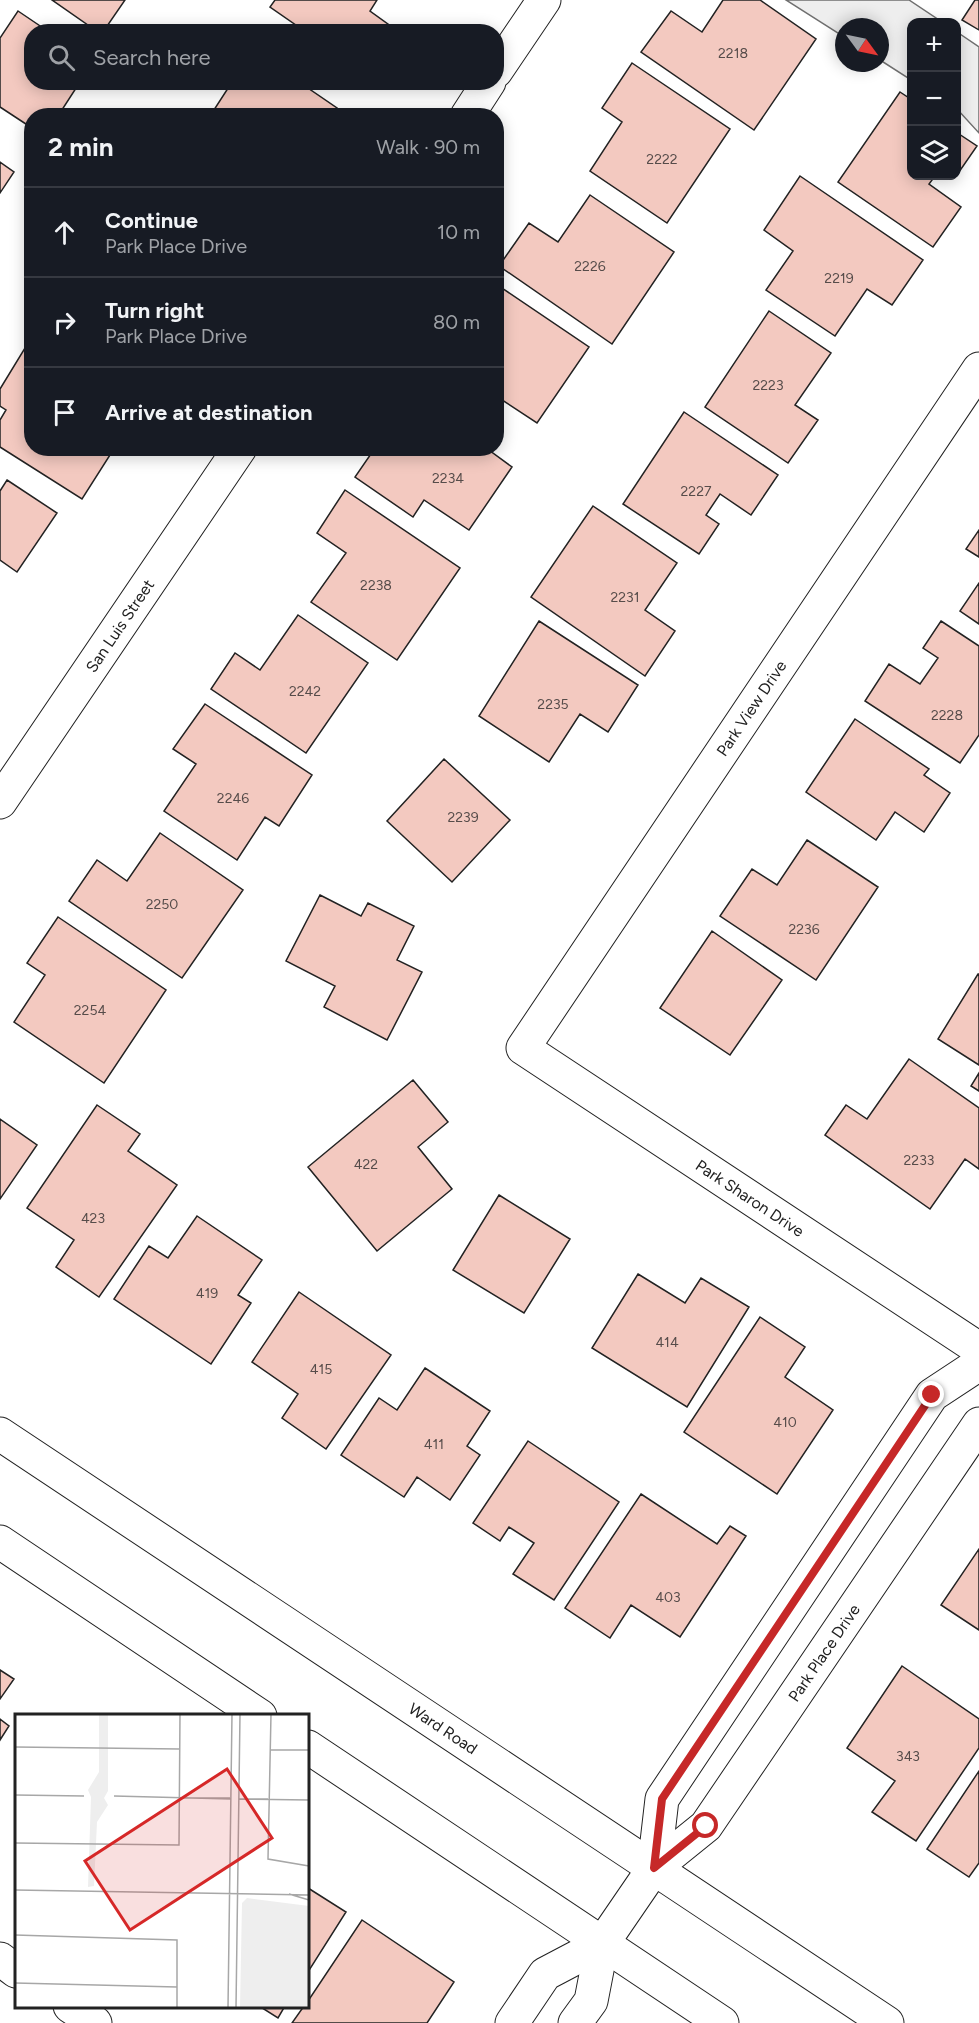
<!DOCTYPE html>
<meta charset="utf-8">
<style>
body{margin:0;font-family:Figtree,sans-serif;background:#20242c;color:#f1f3f6}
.controls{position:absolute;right:18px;top:18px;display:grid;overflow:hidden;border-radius:12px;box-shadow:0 3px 15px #0003}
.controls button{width:54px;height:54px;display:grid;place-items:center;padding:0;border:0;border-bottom:2px solid #363941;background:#171b24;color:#f1f3f6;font:30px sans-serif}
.compass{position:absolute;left:835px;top:18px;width:54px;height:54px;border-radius:50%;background:#171b24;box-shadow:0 3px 15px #0003;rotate:123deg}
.stop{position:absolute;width:18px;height:18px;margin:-14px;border:4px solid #c62828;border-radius:50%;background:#fff}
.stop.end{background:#c62828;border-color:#fff;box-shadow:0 2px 6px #0008}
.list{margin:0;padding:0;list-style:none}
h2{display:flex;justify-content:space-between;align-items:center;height:78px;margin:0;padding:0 24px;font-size:26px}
h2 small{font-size:20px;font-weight:400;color:#9ea1a6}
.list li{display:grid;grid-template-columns:39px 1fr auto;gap:18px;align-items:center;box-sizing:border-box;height:90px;padding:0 24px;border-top:2px solid #363941}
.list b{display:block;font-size:22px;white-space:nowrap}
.list p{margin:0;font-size:20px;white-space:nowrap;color:#9ea1a6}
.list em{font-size:20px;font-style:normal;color:#9ea1a6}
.icon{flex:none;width:33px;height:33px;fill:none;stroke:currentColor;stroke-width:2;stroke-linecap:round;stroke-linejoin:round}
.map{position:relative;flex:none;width:979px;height:2023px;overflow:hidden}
.search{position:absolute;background:#171b24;box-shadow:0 3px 15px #0003;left:24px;top:24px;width:480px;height:66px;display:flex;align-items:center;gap:15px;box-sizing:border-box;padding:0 21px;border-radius:24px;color:#9ea1a6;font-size:22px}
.panel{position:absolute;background:#171b24;box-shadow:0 3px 15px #0003;left:24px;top:108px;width:480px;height:348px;border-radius:24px}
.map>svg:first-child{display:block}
</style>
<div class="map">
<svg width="979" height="2023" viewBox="0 0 979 2023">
<rect width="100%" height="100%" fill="#fff"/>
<!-- green -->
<path fill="#eee" stroke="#6f6f6f" stroke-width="1.5" d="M 786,0 L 909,0 L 942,22 L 912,22 L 911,80 L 880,60 L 880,27 L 844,27 L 844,37 Z
M 957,32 L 979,47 L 979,133 L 957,109 Z"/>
<!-- building -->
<path fill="#f3c9c0" stroke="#222" stroke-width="1.5" d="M 52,0 L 125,0 L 103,32 L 98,32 Z
M 275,0 L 377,0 L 370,11 L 392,27 L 389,32 L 306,32 L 270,7 Z
M 723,0 L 760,0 L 816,39 L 754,130 L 641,52 L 671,11 L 702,32 Z
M 975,0 L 979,0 L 979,30 L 962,20 Z
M 18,11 L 49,32 L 32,32 L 32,82 L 80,82 L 58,116 L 32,116 L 32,128 L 0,107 L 0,38 Z
M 632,63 L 730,129 L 667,223 L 590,171 L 622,122 L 602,108 Z
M 232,82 L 299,82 L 337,108 L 332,116 L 210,116 Z
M 900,92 L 912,100 L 912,176 L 935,176 L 929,184 L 961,207 L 933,247 L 838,182 Z
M 956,132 L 977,146 L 959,172 L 956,170 Z
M 0,162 L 14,172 L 0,193 Z
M 800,176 L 923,260 L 892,305 L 867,289 L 835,336 L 766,290 L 793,251 L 764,230 Z
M 590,195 L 674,252 L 612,344 L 499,266 L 529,223 L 558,242 Z
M 496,284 L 589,347 L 537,423 L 496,396 Z
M 769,311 L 831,353 L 795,405 L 818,420 L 788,463 L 705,407 Z
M 25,348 L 32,352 L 32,448 L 99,448 L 110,455 L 82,499 L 0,447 L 0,420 L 6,410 L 0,406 L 0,389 Z
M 684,412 L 778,475 L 751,515 L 720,494 L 706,515 L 719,524 L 699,554 L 623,504 Z
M 375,448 L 486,448 L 512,467 L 469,530 L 424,500 L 413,517 L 355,477 Z
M 7,480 L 57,513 L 17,572 L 0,560 L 0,491 Z
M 345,490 L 460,568 L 397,660 L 311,602 L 346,553 L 317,533 Z
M 593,506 L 677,563 L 645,610 L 675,631 L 645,676 L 531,597 Z
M 979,530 L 979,557 L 966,549 Z
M 979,583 L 979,624 L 960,611 Z
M 298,615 L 368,663 L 306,753 L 211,689 L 235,653 L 260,670 Z
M 539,621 L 638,685 L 608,732 L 580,714 L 549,762 L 479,716 Z
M 941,621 L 979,646 L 979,735 L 960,763 L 865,701 L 889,664 L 920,684 L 938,658 L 923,648 Z
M 205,704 L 312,775 L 279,826 L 265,817 L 237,860 L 164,811 L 196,764 L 173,749 Z
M 855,719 L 929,769 L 924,775 L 950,793 L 924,832 L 895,812 L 876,840 L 806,792 Z
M 444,759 L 510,820 L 452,882 L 387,821 Z
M 160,833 L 243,890 L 182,978 L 69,901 L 97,860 L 127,881 Z
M 807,840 L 878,887 L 816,980 L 720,916 L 752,869 L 777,885 Z
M 320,895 L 361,916 L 368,903 L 414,926 L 397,960 L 422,972 L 387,1040 L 324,1007 L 335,986 L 286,961 Z
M 58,917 L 166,990 L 104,1083 L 14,1022 L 45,975 L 27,963 Z
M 712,931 L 782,980 L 730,1055 L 660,1008 Z
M 978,974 L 979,974 L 979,1065 L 938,1039 Z
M 909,1059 L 979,1108 L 979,1169 L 965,1159 L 930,1209 L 825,1135 L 846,1105 L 867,1119 Z
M 979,1073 L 979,1091 L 971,1086 Z
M 413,1080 L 448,1122 L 418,1147 L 452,1189 L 377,1251 L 308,1167 Z
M 97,1105 L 140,1134 L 128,1151 L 177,1185 L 99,1297 L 56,1267 L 74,1240 L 27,1208 Z
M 0,1119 L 37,1145 L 0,1199 Z
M 499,1195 L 570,1239 L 524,1313 L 453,1270 Z
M 197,1216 L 262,1260 L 238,1295 L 251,1303 L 211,1364 L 114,1299 L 149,1246 L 168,1258 Z
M 638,1274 L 685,1303 L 701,1278 L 749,1307 L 687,1407 L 592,1348 Z
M 299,1292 L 391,1355 L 326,1449 L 282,1418 L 298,1394 L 252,1362 Z
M 760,1317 L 805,1347 L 785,1377 L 833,1410 L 777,1494 L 684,1432 Z
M 425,1368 L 490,1411 L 467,1446 L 480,1455 L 450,1500 L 417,1477 L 404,1497 L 341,1455 L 379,1398 L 397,1410 Z
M 528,1441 L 619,1502 L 554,1600 L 513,1574 L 534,1543 L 509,1527 L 500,1541 L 473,1523 Z
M 641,1494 L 717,1544 L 730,1526 L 746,1536 L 680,1637 L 631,1605 L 610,1638 L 565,1608 Z
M 979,1549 L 979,1630 L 941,1605 Z
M 902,1666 L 979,1719 L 979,1748 L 916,1841 L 872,1812 L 895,1781 L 847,1748 Z
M 0,1670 L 14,1679 L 0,1699 Z
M 0,1719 L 9,1726 L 0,1740 Z
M 979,1771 L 979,1863 L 969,1877 L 927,1849 Z
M 308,1888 L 346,1912 L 308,1972 Z
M 362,1920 L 454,1982 L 427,2023 L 292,2023 L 304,2006 L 308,2006 L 308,2001 Z
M 259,2006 L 285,2006 L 278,2018 Z"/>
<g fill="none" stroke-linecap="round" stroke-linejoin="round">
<defs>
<g id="minor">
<path d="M 496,71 L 544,0"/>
<path d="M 467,116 L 489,82"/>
<path id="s1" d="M 979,369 L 523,1048 L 979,1349"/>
<path id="s2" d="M 0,802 L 240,448"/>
<path id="s3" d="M 0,1434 L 887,2023"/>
<path d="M 0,1542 L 260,1716"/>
<path d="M 308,1747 L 722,2023"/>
<path d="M 654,1868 L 662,1799 L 932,1395 L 979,1364"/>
<path d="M 0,1959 L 16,1971"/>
<path d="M 70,2006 L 95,2023"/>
<path id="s4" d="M 512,2023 L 545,1974 L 602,1944 L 654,1868 L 706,1826 L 979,1424"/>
<path d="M 575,2023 L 591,2001 L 602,1944"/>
</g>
</defs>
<!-- minor casing -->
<use href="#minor" stroke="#222" stroke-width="35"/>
<!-- minor -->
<use href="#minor" stroke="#fff" stroke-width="33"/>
</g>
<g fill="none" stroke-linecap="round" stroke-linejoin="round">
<!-- route -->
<path stroke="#c62828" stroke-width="8" d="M 706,1826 L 654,1868 L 662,1799 L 932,1395"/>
</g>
<g text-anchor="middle" stroke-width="4.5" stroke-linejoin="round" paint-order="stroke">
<!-- number labels -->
<g font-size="14" fill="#564c4a">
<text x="733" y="58">2218</text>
<text x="662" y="164">2222</text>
<text x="590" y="271">2226</text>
<text x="839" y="283">2219</text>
<text x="768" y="390">2223</text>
<text x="448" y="483">2234</text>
<text x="696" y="496">2227</text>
<text x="376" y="590">2238</text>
<text x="625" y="602">2231</text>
<text x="305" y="696">2242</text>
<text x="553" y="709">2235</text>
<text x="947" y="720">2228</text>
<text x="233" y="803">2246</text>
<text x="463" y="822">2239</text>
<text x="162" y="909">2250</text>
<text x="804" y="934">2236</text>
<text x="90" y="1015">2254</text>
<text x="919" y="1165">2233</text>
<text x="366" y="1169">422</text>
<text x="93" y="1223">423</text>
<text x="207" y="1298">419</text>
<text x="667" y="1347">414</text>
<text x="321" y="1374">415</text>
<text x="785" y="1427">410</text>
<text x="434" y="1449">411</text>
<text x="668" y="1602">403</text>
<text x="908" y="1761">343</text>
</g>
<!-- street labels -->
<g font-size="16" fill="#222" stroke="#fff">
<text dy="6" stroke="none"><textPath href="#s2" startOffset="213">San Luis Street</textPath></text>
<text transform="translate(751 708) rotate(-56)" y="6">Park View Drive</text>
<text dy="6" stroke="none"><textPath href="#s1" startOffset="1090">Park Sharon Drive</textPath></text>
<text dy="6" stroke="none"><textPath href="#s4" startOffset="492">Park Place Drive</textPath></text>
<text dy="6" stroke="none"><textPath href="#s3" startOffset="532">Ward Road</textPath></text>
</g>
</g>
<!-- overview -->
<g transform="translate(15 1714)">
<rect width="294" height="294" fill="#fff"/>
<path d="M 84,0 L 93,0 L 93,77 L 89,84 L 93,91 L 82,108 L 79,172 L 73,173 L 76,83 L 73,76 L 84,58 ZM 232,184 L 294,192 L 294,294 L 225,294 L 227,189 Z" fill="#eee"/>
<path fill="none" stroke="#a7a7a7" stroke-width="1.5" d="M 256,0 L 253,145 L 294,152M 0,33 L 165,35M 255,36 L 294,36M 0,81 L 69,82M 99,82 L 216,85M 165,84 L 215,84M 224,85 L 253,85M 224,85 L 294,86M 0,129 L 164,131 L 165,0M 0,176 L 294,181M 274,180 L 294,186M 0,221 L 162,226 L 162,294M 0,269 L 162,273M 213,294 L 217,0M 221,294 L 225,0"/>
<path fill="#d62828" fill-opacity="0.15" stroke="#d62828" stroke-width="3" d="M 212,55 L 257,124 L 115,216 L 70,147 Z"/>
<rect width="294" height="294" fill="none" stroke="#222" stroke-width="3"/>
</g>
</svg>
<div class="controls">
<button>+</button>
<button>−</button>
<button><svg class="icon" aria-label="layers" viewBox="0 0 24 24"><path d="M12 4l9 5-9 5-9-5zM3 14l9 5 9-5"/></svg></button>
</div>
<svg class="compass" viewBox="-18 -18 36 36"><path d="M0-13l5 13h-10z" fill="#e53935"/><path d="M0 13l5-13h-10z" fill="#9ea1a6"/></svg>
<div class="stop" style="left:706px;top:1826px"></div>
<div class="stop end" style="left:932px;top:1395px"></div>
<div class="search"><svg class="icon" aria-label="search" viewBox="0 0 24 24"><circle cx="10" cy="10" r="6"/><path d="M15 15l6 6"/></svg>Search here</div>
<section class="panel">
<h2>2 min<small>Walk · 90 m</small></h2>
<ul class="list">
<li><svg class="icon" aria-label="ahead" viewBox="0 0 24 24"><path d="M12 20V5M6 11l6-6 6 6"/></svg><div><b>Continue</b><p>Park Place Drive</p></div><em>10 m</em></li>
<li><svg class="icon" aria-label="right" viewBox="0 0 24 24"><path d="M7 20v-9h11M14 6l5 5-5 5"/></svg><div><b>Turn right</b><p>Park Place Drive</p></div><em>80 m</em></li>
<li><svg class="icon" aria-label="arrive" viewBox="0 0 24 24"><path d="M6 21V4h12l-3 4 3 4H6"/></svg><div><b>Arrive at destination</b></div></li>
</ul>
</section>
</div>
